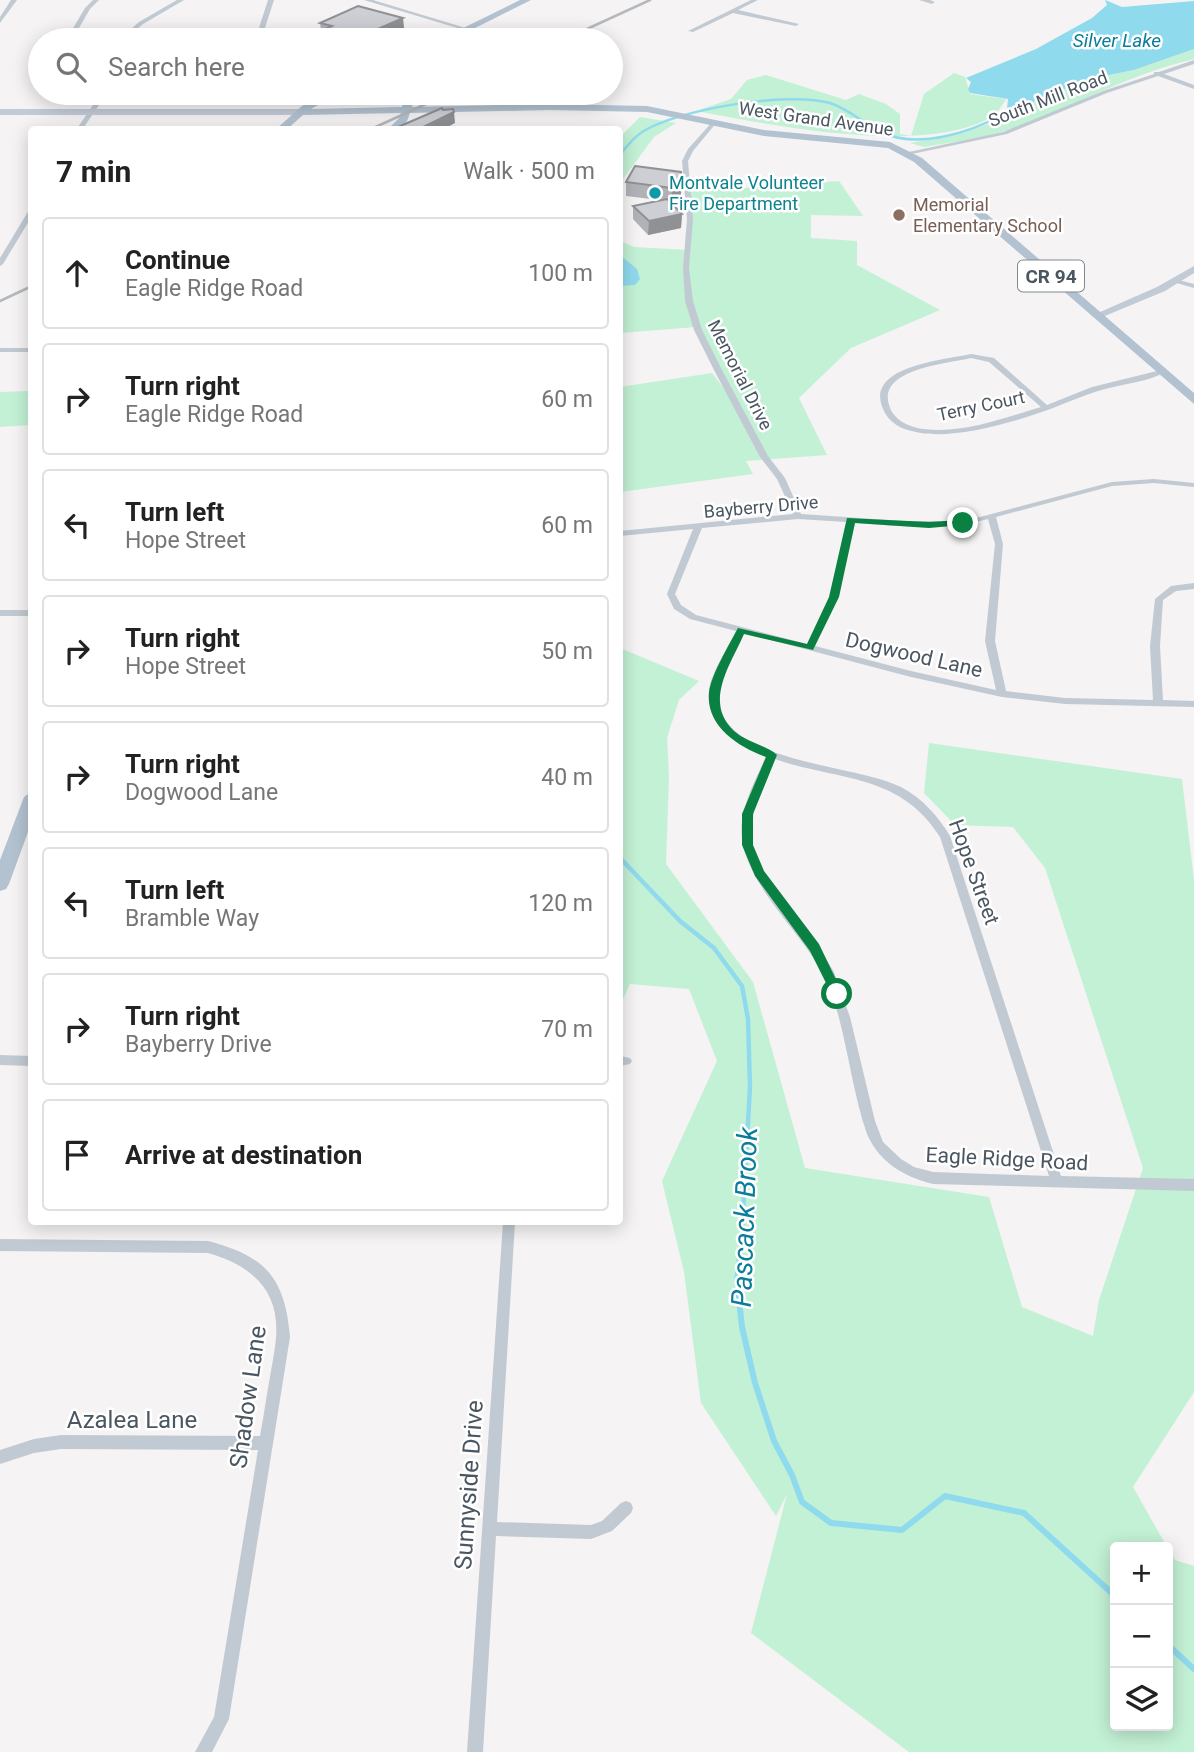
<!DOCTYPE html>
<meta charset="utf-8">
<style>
body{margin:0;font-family:Roboto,sans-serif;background:#f6f6f6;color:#222}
.controls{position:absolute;right:21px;bottom:21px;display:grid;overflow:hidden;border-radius:7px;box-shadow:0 4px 18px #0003}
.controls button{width:63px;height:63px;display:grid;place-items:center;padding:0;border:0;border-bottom:2px solid #e0e0e0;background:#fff;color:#222;font:35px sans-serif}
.stop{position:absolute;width:21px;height:21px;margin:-16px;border:5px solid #0b8043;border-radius:50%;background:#fff}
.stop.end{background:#0b8043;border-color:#fff;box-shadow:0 2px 7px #0008}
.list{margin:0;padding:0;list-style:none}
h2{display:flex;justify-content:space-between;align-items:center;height:91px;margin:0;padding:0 28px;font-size:30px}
h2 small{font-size:23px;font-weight:400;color:#767676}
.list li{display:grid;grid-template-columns:46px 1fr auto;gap:21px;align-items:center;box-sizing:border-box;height:112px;margin:0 14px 14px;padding:0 14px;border:2px solid #e0e0e0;border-radius:7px}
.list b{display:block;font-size:26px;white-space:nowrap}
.list p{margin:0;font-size:23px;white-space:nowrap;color:#767676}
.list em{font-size:23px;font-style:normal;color:#767676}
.icon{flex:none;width:38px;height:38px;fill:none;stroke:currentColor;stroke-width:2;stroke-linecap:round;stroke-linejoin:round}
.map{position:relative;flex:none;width:1194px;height:1752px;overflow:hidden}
.search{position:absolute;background:#fff;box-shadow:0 4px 18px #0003;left:28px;top:28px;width:595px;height:77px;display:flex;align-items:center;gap:18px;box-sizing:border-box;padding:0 24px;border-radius:38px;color:#767676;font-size:26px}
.panel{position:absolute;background:#fff;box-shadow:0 4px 18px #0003;left:28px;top:126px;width:595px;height:1099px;border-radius:7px}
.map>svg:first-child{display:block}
</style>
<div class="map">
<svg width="1194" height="1752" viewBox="0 0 1194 1752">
<rect width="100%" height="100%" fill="#f5f3f3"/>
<!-- green -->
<path fill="#c3f1d5" d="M 1194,49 L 1194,59 C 1129,74 1071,108 1008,130 C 981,139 952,142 924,147 L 910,143 L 953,135 L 1005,119 L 1035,101 L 1089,79 L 1134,70 Z
M 954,73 L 965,77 L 970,94 L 1006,99 C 1002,105 998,113 993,116 C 925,157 772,125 696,111 L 731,99 L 747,80 L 766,75 L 846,100 L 859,94 L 886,104 L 900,114 L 900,134 L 911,136 L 924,94 Z
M 640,117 L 676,123 L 654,137 L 620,183 L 620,137 Z
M 839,181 L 863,216 L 811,215 L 811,238 L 857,241 L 857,265 L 940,310 L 851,348 L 799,398 L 827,455 L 746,461 L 753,474 L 620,492 L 620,387 L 712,373 L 725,390 L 696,327 L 620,333 L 620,241 L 634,247 L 690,250 L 687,192 Z
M 31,391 L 31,425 L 0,427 L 0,392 Z
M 620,648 L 699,681 L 679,700 L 667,738 L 669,776 L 666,864 L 753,982 L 805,1168 L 989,1197 L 1022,1307 L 1093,1336 L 1099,1300 L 1143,1168 L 1045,868 L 1013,827 L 955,825 L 924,793 L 929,743 L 1182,779 L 1194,880 L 1194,1392 L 1133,1487 L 1167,1547 L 1115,1547 L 1115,1726 L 1168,1726 L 1168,1548 L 1175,1560 L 1194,1566 L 1194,1752 L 909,1752 L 751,1633 L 787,1494 L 776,1516 L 701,1403 L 684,1272 L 662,1181 L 717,1061 L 689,989 L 630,984 L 620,1006 Z"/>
<!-- water -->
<path fill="#90daee" d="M 1105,0 L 1122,7 L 1194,1 L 1194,49 L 1134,70 L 1089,79 L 1035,101 L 1005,119 L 993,115 L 1007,109 L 1008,99 L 970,93 L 968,89 L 971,82 L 966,78 L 1036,49 L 1092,18 L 1107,5 Z
M 620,255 L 637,269 L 640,279 L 635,285 L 620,286 Z"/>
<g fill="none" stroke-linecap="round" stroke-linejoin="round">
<!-- stream-far2 -->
<path stroke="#90daee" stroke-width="2.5" d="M 620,155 C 626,147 633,138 642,132 C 678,109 789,91 830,103 C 849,109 864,124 881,132 C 918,150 971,132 1004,114"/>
<!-- stream-far1 -->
<path stroke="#90daee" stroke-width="4.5" d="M 620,858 L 680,921 L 714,948 L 742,986 L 748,1019 L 750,1087 L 742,1231"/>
<!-- stream -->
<path stroke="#90daee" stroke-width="6" d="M 743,1230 L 737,1282 L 742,1327 L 755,1383 L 774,1441 L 792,1475 L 802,1502 L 831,1523 L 902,1530 L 945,1496 L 1024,1513 L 1115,1596
M 1168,1645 L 1194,1669"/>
<!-- street -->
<path fill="#c1cad2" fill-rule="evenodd" d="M 11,0 L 17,0 L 0,23 L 0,17 Z
M 93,0 L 99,0 L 90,9 L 72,40 L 66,40 L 85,8 Z
M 177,0 L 184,0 L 143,24 L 124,40 L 118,40 L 139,22 Z
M 268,0 L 274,0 L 261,40 L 255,40 Z
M 364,0 L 373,0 L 469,29 L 464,30 Z
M 751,0 L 758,0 L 738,10 L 799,24 L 796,26 L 733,13 L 693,32 L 688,31 Z
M 919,0 L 930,0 L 935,2 L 932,4 Z
M 1194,60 L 1194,64 L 1164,74 L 1194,85 L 1194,89 L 1158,76 L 1107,93 L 1007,134 L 907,155 L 904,153 L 1003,132 L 1103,91 L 1154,74 L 1154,72 L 1159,72 Z
M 97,93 L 103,93 L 99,105 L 82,130 L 76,130 L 93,105 Z
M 714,120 L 717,122 L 693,151 L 688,161 L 693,219 L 689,268 L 693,301 L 702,330 L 722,370 L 768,456 L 785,478 L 801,514 L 904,521 L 945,521 L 980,517 L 1112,482 L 1154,479 L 1194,483 L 1194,487 L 1154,483 L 1112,486 L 996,517 L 1003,544 L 995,641 L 1006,691 L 1065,698 L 1153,700 L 1150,646 L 1155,599 L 1171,586 L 1194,583 L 1194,589 L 1176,591 L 1163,600 L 1160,646 L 1163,700 L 1194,701 L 1194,707 L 1065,704 L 1002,697 L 911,677 L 744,633 C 735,652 716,675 718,698 C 722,763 855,764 901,787 C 922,798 938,816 950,836 L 1061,1176 L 1194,1179 L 1194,1191 L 933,1184 C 903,1176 880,1163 867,1134 C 850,1085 847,1032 828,984 C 806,932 734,879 742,821 C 745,798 757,777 766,756 C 734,745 699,720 711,681 C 717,663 728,648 736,631 L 690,619 L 674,609 L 667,594 L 693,529 L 620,536 L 620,531 L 793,514 L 777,479 L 760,457 L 714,370 L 694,330 L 685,301 L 683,268 L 687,219 L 682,161 L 688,149 ZM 798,519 L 846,522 L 830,597 L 807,644 L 696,615 L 681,605 L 675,594 L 702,528 ZM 988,519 L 995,544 L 985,641 L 996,690 L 911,671 L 815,646 L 838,597 L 855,523 C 899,526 944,531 988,519 ZM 775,759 C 838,781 900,773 940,837 L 1049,1176 L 933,1172 L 914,1167 L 901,1159 L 883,1142 L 875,1121 L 850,1017 L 834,972 L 813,938 L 765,875 L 758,862 L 753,846 L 751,834 L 754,811 Z
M 32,208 L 32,216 L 3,264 L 0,266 L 0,258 L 29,210 Z
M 1175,279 L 1194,284 L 1194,288 L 1173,282 L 1172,281 Z
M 0,348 L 32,348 L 32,352 L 0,352 Z
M 971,354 L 994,358 L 1047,405 L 1092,387 L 1161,370 L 1165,372 C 1146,383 1119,384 1098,391 C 1082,396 1068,402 1053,408 C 1018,421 958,439 921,433 C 907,431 892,426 885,413 C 859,366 945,360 971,354 ZM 971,358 L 989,362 L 1041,407 C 1004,418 963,434 924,429 C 913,428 899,423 892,412 C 869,369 947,364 971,358 Z
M 0,610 L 32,610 L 32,616 L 0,616 Z
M 0,1055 L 32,1056 L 32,1066 L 0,1065 Z
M 620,1056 L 630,1058 L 632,1061 L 630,1064 L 620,1066 Z
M 503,1222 L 515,1222 L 497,1522 L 591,1525 L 602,1521 L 621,1503 L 626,1501 L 631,1503 L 633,1508 L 631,1513 L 612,1531 L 591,1539 L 496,1536 L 483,1752 L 467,1752 Z
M 0,1239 L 208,1241 C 265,1256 285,1277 290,1337 L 229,1719 L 212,1752 L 195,1752 L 214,1717 L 258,1450 L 61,1449 L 34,1453 L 0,1464 L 0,1450 L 34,1439 L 61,1435 L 260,1436 C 264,1414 267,1393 271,1371 C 273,1360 275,1349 276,1338 C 280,1290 251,1265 208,1253 L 0,1251 Z"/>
<!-- secondary -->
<path fill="#c1cbd6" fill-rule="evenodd" d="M 0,109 L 300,109 L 304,112 L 300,115 L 0,115 Z
M 1194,266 L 1194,273 L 1165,291 L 1100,318 L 1091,316 L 1157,287 Z"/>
<!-- primary -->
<path fill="#b3c2d1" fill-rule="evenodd" d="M 520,0 L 531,0 L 451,40 L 439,40 Z
M 327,93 L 339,93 L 311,109 L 402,107 L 405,93 L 415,93 L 412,107 L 550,104 L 647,106 L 764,130 L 890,142 L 922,158 L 1194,393 L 1194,404 L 914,162 L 888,148 L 764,136 L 647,112 L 550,110 L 410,113 L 407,121 L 398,130 L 387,130 L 399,118 L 401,113 L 303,115 L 286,130 L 275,130 L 302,106 Z
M 32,791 L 32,821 L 9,884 L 6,889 L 0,891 L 0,860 L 24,797 Z"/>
<!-- rail -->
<path stroke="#b5b8bd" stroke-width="2.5" d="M 563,40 L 650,0
M 369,130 L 450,93
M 0,301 L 32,286"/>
</g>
<!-- wall -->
<path fill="#b0b2b7" d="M 320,23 L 405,36 L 397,40 L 302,40 L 321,31 Z
M 242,93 L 238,104 L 221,105 L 219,96 Z
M 635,166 L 681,194 L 678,199 L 670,202 L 682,214 L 681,228 L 648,235 L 633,219 L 633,206 L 659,200 L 626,196 L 626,182 Z"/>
<!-- shaded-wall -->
<path fill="#909195" d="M 403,18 L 405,36 L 397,40 L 353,40 Z
M 237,93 L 242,93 L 238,104 L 237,96 Z
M 454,112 L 455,123 L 442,130 L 419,130 Z
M 682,181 L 681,194 L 678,199 L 671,202 L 672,188 Z
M 682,214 L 681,228 L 648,235 L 649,221 Z"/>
<!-- building -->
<path fill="#cdcfd5" stroke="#909195" stroke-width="2" d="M 358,6 L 403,18 L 353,40 L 302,40 L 332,26 L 320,23 Z
M 220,93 L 237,93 L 237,96 L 219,96 Z
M 442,108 L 443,110 L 453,109 L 454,112 L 419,129 L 421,130 L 391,130 Z
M 635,166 L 681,172 L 682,181 L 679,186 L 672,188 L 626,182 Z
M 667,199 L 682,214 L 649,221 L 633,206 Z"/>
<!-- route -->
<path fill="#0b8043" d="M 847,518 L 929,522 L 963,520 L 968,523 L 963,525 L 929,528 L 855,523 L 839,597 L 813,650 L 744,634 C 731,664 703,702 734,731 C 746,742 766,745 777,755 L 753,814 L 753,845 L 764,871 L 819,944 L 843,994 L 837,999 L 833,997 L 810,951 L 755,876 L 742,845 L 742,814 L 766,757 C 738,747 706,726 709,693 C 710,677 730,643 738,628 L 807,644 L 829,597 Z"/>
<!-- markers -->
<circle fill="#0f9aa8" stroke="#fff" stroke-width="2.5" cx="655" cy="193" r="7"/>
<circle fill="#8d6e63" stroke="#fff" stroke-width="2.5" cx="899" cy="215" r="7"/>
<g text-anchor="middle" stroke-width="5" stroke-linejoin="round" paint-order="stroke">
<!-- far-street labels -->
<g font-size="18" fill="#4a5661" stroke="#fff">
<text transform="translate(1048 99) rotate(-21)" y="6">South Mill Road</text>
<text transform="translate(816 119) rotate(8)" y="6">West Grand Avenue</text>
<text transform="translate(740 375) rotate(63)" y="6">Memorial Drive</text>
<text transform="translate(981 406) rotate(-12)" y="6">Terry Court</text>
<text transform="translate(761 507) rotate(-5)" y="6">Bayberry Drive</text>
</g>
<!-- far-culture labels -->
<g font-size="18" fill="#0d838f" stroke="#fff" text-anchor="start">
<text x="669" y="189">Montvale Volunteer<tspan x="669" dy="21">Fire Department</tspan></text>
</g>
<!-- far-education labels -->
<g font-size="18" fill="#785e54" stroke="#fff" text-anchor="start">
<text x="913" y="211">Memorial<tspan x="913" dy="21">Elementary School</tspan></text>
</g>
<!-- far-water labels -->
<g font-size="19" font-style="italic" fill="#0c7c9b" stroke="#fff">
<text x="1117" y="47">Silver Lake</text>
</g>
<!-- shield labels -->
<rect fill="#fff" stroke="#808990" stroke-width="2" x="1018" y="260.5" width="66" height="31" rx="5"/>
<g font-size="19" font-weight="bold" fill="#4a5661">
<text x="1051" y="283">CR 94</text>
</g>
<!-- street labels -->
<g font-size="21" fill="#4a5661" stroke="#fff">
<text transform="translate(914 655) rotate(13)" y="7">Dogwood Lane</text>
<text transform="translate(974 872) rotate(70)" y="7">Hope Street</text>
<text transform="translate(1007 1159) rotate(3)" y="7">Eagle Ridge Road</text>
</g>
<!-- near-street labels -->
<g font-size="24" fill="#4a5661" stroke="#fff">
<text transform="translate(248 1397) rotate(-82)" y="8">Shadow Lane</text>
<text x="132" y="1428">Azalea Lane</text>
<text transform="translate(469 1485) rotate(-86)" y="8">Sunnyside Drive</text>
</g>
<!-- near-water labels -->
<g font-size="28" font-style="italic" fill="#0c7c9b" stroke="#fff">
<text transform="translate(744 1217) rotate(-88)" y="10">Pascack Brook</text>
</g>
</g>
</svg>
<div class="controls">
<button>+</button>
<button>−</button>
<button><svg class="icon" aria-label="layers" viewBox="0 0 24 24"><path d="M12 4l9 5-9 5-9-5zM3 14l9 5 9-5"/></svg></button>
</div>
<div class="stop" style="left:837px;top:994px"></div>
<div class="stop end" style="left:963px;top:523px"></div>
<div class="search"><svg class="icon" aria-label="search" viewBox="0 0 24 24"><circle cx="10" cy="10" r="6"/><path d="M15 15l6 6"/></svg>Search here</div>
<section class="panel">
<h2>7 min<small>Walk · 500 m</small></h2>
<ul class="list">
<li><svg class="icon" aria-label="ahead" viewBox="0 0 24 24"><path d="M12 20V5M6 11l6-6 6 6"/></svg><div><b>Continue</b><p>Eagle Ridge Road</p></div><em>100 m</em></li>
<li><svg class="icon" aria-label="right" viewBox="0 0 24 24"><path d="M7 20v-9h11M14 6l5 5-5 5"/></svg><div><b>Turn right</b><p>Eagle Ridge Road</p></div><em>60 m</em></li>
<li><svg class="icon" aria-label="left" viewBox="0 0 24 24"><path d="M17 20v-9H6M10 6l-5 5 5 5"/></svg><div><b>Turn left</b><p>Hope Street</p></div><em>60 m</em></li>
<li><svg class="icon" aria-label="right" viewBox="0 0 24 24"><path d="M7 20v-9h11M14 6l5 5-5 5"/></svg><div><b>Turn right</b><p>Hope Street</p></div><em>50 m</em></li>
<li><svg class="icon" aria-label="right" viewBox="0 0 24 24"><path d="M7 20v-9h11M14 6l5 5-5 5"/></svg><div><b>Turn right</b><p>Dogwood Lane</p></div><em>40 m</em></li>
<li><svg class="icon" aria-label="left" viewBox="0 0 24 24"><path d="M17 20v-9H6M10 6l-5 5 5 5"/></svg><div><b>Turn left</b><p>Bramble Way</p></div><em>120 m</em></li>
<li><svg class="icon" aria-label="right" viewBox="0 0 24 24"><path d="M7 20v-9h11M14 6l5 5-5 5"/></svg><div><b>Turn right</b><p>Bayberry Drive</p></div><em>70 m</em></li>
<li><svg class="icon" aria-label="arrive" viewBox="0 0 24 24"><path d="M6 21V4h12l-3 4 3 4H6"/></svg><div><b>Arrive at destination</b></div></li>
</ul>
</section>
</div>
